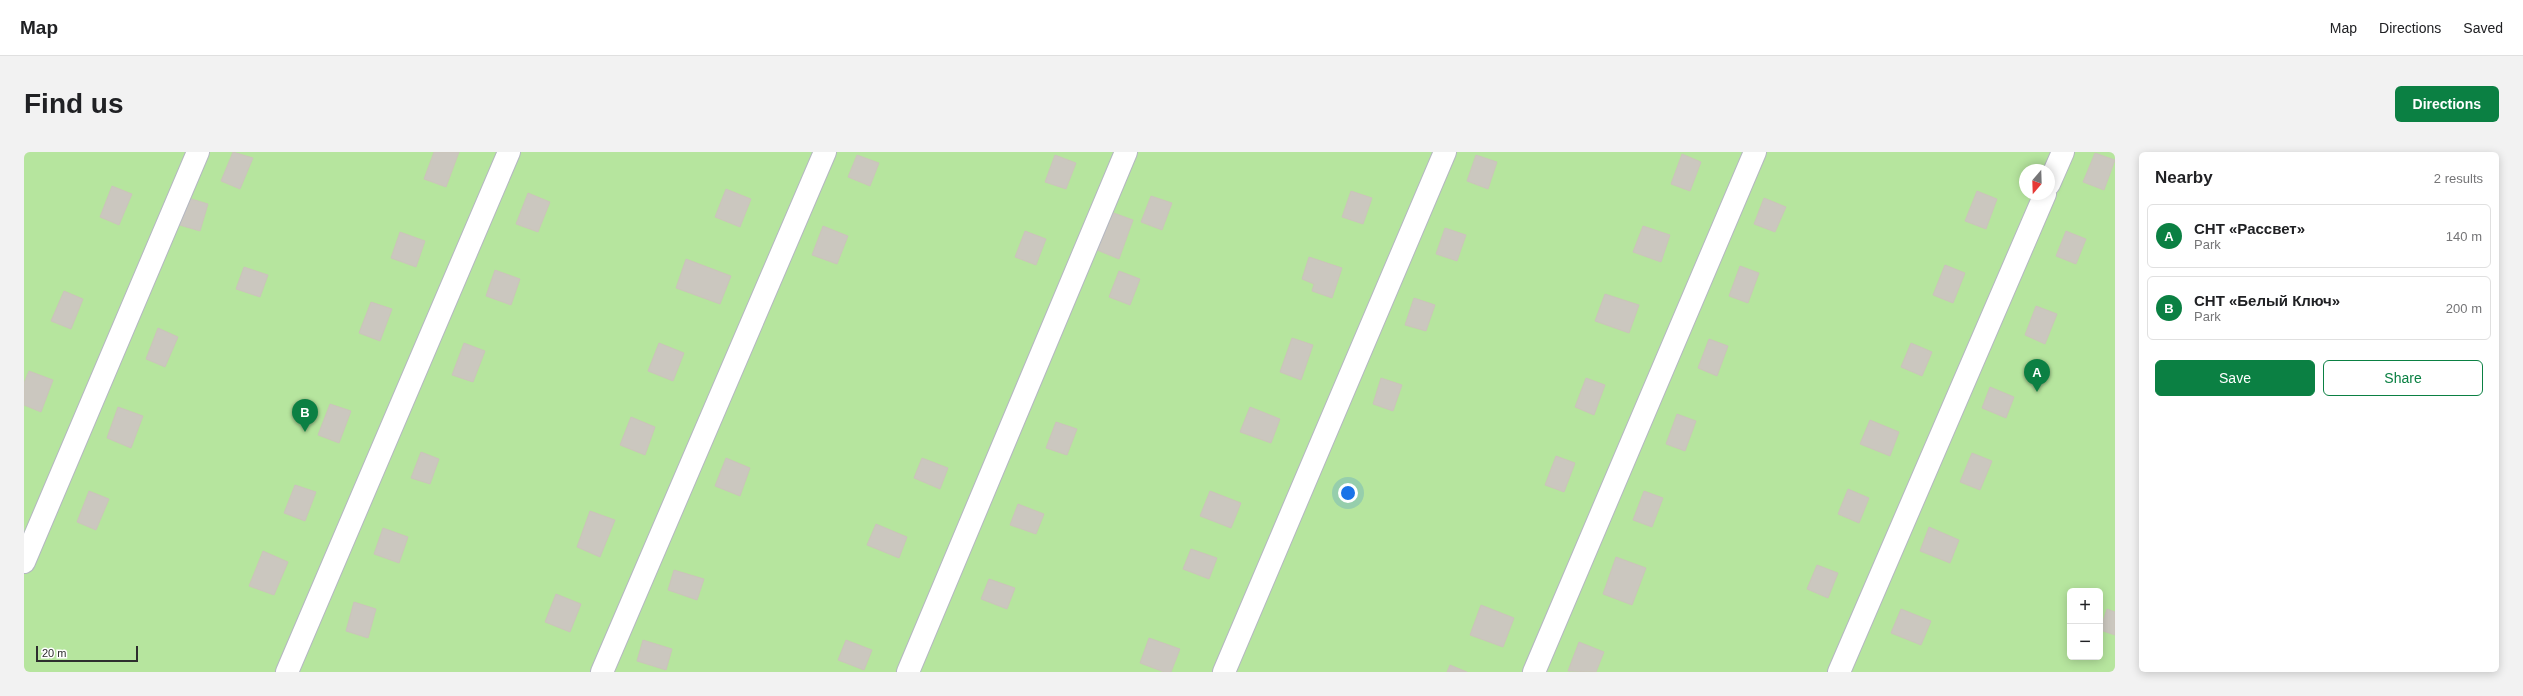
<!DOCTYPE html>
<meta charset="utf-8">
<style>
body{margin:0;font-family:Arial,sans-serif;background:#f2f2f2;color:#202124}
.controls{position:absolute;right:12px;bottom:12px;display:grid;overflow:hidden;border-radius:6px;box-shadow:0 2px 10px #0003}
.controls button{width:36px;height:36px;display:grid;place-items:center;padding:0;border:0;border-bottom:1px solid #e0e0e0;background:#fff;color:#202124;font:20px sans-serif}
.compass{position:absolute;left:1995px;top:12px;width:36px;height:36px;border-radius:50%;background:#fff;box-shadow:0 2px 10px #0003;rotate:199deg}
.scale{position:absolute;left:12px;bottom:10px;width:102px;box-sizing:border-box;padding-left:4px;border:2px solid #2e2e2e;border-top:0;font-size:11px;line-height:14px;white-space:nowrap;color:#2e2e2e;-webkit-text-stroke:3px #fff;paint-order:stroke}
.you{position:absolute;left:1324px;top:341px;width:14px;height:14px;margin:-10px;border:3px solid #fff;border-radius:50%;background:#1a73e8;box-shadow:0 0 0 6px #1a73e833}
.badge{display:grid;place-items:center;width:26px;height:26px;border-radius:50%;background:#0b8043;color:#fff;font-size:13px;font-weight:700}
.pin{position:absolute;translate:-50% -33px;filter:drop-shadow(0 1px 2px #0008)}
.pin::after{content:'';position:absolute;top:21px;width:14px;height:12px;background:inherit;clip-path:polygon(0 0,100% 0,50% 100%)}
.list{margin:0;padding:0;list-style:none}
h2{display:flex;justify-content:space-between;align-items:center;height:52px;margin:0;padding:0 16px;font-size:17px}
h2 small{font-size:13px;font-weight:400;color:#757577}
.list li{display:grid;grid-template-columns:26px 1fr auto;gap:12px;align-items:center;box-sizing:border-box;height:64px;margin:0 8px 8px;padding:0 8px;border:1px solid #e0e0e0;border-radius:6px}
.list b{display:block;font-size:15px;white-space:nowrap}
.list p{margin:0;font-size:13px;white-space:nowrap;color:#757577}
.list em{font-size:13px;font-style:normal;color:#757577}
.actions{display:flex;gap:8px;padding:12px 16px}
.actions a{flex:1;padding:9px 0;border:1px solid #0b8043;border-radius:6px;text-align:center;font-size:14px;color:#0b8043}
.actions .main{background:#0b8043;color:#fff}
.map{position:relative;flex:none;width:2091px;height:520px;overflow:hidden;border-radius:6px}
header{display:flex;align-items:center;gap:24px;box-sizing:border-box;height:56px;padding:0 20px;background:#fff;border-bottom:1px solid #e0e0e0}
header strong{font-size:19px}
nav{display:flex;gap:22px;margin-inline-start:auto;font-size:14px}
.intro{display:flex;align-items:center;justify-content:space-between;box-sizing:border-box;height:96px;padding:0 24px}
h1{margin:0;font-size:28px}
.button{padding:10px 18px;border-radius:6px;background:#0b8043;color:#fff;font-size:14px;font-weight:700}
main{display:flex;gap:24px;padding:0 24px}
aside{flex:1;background:#fff;border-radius:6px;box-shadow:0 2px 10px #0003}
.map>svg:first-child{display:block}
</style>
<header>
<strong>Map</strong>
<nav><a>Map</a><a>Directions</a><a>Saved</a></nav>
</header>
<div class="intro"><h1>Find us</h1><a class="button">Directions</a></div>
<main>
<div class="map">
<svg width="2091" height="520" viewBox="0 0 2091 520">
<rect width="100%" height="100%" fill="#efe9e1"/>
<!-- green -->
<path fill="#b6e59e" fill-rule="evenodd" d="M 0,0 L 2091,0 L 2091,520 L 0,520 ZM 2001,18 L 2025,18 L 2025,42 L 2001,42 ZM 2046,439 L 2076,439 L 2076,505 L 2046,505 Z"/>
<!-- building -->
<path fill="#cbc7bf" stroke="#cbc5ba" d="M 209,0 L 229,6 L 216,37 L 197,29 Z
M 410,0 L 435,0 L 422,35 L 400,27 Z
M 2071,1 L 2091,8 L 2080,38 L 2059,30 Z
M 1658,2 L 1677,10 L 1666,39 L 1647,32 Z
M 833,3 L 855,11 L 846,34 L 824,25 Z
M 1031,3 L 1052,11 L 1042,37 L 1021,30 Z
M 1452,3 L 1473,10 L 1464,37 L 1443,29 Z
M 88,34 L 108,42 L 95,73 L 76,65 Z
M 702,37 L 727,47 L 716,75 L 691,65 Z
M 1327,39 L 1348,46 L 1339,72 L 1318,65 Z
M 1953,39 L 1973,47 L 1962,77 L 1941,69 Z
M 504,41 L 526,50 L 514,80 L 492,72 Z
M 1127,44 L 1148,51 L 1138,78 L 1117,70 Z
M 161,45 L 184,52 L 176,79 L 152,72 Z
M 1740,46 L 1762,55 L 1751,80 L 1730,72 Z
M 1087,60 L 1109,68 L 1095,107 L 1073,98 Z
M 799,74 L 824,84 L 813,112 L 788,103 Z
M 1619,74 L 1646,83 L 1637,110 L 1609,100 Z
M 1421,76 L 1442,83 L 1433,109 L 1412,102 Z
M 1001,79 L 1022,87 L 1012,113 L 991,105 Z
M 2042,79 L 2062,87 L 2052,112 L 2032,104 Z
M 376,80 L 401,89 L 392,115 L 367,106 Z
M 1285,105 L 1318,116 L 1308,146 L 1288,139 L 1290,132 L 1278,127 Z
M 662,107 L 707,124 L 696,152 L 652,136 Z
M 1921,113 L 1941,121 L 1929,151 L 1909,143 Z
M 1716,114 L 1735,121 L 1724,151 L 1705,144 Z
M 220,115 L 244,123 L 236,145 L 212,137 Z
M 471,118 L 496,127 L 487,153 L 462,144 Z
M 1095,119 L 1116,127 L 1106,153 L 1085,145 Z
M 40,139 L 59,147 L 47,177 L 27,169 Z
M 1581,142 L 1615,153 L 1605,181 L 1571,169 Z
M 1390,146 L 1411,153 L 1402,179 L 1381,173 Z
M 347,150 L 368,157 L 356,189 L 335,181 Z
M 2012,154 L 2033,162 L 2021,192 L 2001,183 Z
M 134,176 L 154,185 L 141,215 L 122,207 Z
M 1268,186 L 1289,193 L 1277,228 L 1256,220 Z
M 1685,187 L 1704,194 L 1693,224 L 1674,216 Z
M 440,191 L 461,199 L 449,230 L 428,223 Z
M 635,191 L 660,201 L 649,229 L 624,219 Z
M 1887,191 L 1908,200 L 1898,224 L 1877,215 Z
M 5,219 L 29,228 L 17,260 L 0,253 L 0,231 Z
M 1357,226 L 1378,233 L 1369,259 L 1349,252 Z
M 1562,226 L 1581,233 L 1570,263 L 1551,255 Z
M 1966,235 L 1990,245 L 1982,266 L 1958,256 Z
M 306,252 L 327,259 L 315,291 L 294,283 Z
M 94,255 L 119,264 L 107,296 L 83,286 Z
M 1226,255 L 1256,267 L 1247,291 L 1216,280 Z
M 1653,262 L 1672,269 L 1661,299 L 1642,292 Z
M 607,265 L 631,275 L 621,303 L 596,293 Z
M 1846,268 L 1875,280 L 1866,304 L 1836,292 Z
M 1032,270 L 1053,277 L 1043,303 L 1022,296 Z
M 397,300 L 415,307 L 406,332 L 387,326 Z
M 1948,301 L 1968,309 L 1956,338 L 1936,330 Z
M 1532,304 L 1551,311 L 1540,340 L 1521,333 Z
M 702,306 L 726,316 L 716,344 L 691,334 Z
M 898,306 L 924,316 L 916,337 L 890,326 Z
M 271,333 L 292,340 L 281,369 L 260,361 Z
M 1824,337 L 1845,346 L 1835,371 L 1814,362 Z
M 65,339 L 85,347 L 72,378 L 53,370 Z
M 1186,339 L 1217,351 L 1207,376 L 1176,364 Z
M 1620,339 L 1639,346 L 1628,375 L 1609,368 Z
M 994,352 L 1020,362 L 1012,382 L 986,373 Z
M 566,359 L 591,368 L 576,405 L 553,395 Z
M 852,372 L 883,385 L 875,406 L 843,393 Z
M 1905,375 L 1935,388 L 1926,411 L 1896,399 Z
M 359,376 L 384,385 L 375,411 L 350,402 Z
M 1167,397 L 1193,406 L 1185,427 L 1159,417 Z
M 239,399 L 264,410 L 250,443 L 225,434 Z
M 1592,405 L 1622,416 L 1608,453 L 1579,442 Z
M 1793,413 L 1814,421 L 1804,446 L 1783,437 Z
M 650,418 L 680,427 L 673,448 L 644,438 Z
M 965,427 L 991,436 L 983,457 L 957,447 Z
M 532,442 L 557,452 L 546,480 L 521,470 Z
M 330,450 L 352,457 L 344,486 L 322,479 Z
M 1457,453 L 1490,466 L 1479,495 L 1446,483 Z
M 1877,457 L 1907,469 L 1897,493 L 1867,481 Z
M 2083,457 L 2091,460 L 2091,483 L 2076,478 Z
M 1125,486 L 1156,497 L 1147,520 L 1140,520 L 1116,511 Z
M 619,488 L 648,497 L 642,518 L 613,509 Z
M 822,488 L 848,498 L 840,518 L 814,508 Z
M 1555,490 L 1580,500 L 1572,520 L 1544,519 Z
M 1426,513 L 1443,520 L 1423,520 Z"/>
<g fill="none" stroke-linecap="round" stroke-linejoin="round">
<defs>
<path id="minor" d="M 2025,32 L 2039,0
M 0,410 L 174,0
M 263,520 L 485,0
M 578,520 L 801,0
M 884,520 L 1102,0
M 1200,520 L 1421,0
M 1510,520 L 1731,0
M 1815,520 L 2021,42"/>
</defs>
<!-- minor casing -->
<use href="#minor" stroke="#b4b7c1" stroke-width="24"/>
<!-- minor -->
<use href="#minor" stroke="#fff" stroke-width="22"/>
</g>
</svg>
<div class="controls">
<button>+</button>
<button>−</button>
</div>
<svg class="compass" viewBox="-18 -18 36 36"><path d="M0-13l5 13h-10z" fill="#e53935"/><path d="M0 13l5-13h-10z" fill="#757577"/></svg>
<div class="scale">20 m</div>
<div class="you"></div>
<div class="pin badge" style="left:2013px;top:240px">A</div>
<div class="pin badge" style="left:281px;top:280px">B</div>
</div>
<aside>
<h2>Nearby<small>2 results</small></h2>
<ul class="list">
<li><span class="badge">A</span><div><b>СНТ «Рассвет»</b><p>Park</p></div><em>140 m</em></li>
<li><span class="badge">B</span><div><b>СНТ «Белый Ключ»</b><p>Park</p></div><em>200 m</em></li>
</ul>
<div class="actions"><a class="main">Save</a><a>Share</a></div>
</aside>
</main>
